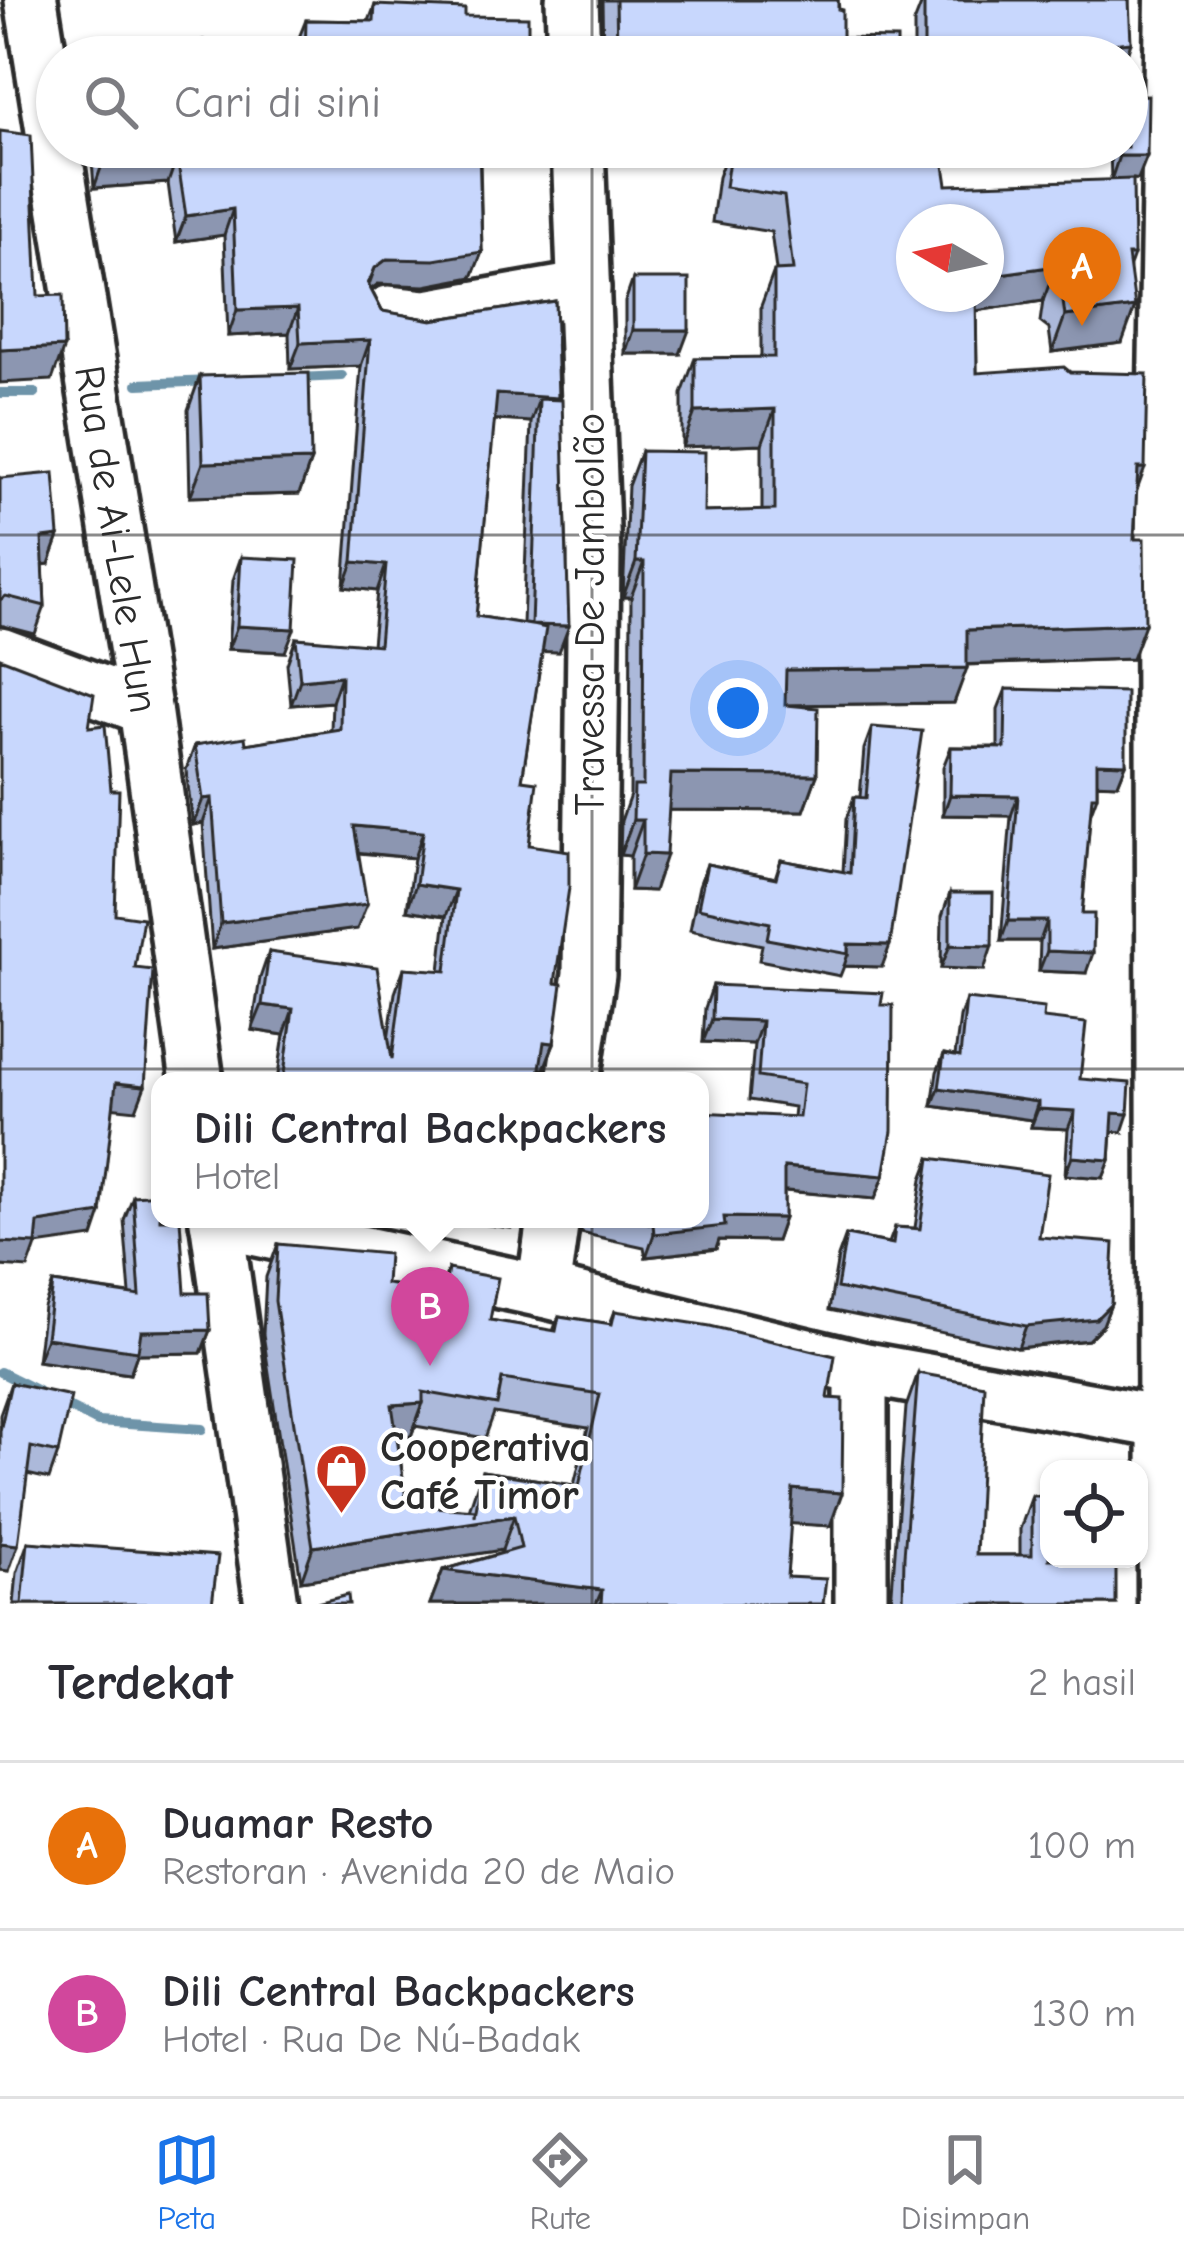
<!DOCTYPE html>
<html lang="id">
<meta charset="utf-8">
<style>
body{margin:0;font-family:"Comic Neue",sans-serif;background:#f7f7f7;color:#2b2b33}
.controls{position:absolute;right:36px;bottom:36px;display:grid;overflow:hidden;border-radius:24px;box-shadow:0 3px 9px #0004}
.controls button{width:108px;height:108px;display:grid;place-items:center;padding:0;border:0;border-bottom:3px solid #e1e1e2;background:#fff;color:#2b2b33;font:60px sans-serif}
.compass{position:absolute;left:896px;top:204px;width:108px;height:108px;border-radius:50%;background:#fff;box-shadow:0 3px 9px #0004;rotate:279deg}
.you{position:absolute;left:738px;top:708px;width:42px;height:42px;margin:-30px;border:9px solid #fff;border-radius:50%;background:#1a73e8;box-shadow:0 0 0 18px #1a73e833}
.badge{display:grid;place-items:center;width:78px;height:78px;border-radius:50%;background:#1a73e8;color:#fff;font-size:39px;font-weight:700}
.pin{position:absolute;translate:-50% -99px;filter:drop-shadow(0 3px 6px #0008)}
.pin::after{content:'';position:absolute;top:63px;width:42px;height:36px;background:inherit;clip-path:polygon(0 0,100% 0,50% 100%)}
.popup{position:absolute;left:151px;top:1072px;width:558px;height:156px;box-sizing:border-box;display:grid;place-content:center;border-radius:24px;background:#fff;filter:drop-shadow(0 3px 9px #0005);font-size:39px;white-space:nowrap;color:#7c7c81}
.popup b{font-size:45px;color:#2b2b33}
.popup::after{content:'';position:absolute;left:50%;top:100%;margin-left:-24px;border:24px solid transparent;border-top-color:#fff}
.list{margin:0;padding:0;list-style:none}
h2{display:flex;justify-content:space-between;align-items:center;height:156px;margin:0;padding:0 48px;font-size:51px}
h2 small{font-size:39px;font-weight:400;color:#7c7c81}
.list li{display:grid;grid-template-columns:78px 1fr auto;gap:36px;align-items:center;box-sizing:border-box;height:168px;padding:0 48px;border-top:3px solid #e1e1e2}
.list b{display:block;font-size:45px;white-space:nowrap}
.list p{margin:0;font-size:39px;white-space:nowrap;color:#7c7c81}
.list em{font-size:39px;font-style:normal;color:#7c7c81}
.icon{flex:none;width:66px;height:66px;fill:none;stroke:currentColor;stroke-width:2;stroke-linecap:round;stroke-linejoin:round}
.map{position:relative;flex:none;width:1184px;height:1604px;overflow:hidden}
.search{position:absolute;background:#fff;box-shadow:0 3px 9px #0004;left:36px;right:36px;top:36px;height:132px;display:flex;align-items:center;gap:30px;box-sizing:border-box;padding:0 42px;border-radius:66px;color:#7c7c81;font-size:45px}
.sheet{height:492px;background:#fff}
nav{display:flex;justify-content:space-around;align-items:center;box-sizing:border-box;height:168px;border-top:3px solid #e1e1e2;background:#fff;font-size:33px;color:#7c7c81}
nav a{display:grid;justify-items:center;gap:6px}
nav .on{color:#1a73e8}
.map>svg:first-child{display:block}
</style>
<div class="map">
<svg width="1184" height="1604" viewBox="0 0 1184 1604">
<rect width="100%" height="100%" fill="#fff"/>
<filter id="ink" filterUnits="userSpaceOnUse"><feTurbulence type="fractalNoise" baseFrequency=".00833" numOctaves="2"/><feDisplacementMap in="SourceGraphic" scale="24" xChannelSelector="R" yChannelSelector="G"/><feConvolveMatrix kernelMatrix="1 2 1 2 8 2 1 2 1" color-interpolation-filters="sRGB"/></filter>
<g filter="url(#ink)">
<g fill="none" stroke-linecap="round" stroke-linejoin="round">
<!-- stream -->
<path stroke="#6e94a9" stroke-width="10" d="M 297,378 L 342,376
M 138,384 L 212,381
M 0,393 L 35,393
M 0,1372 L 38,1391
M 60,1403 L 98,1422 L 202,1429"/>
<defs>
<g id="minor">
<path id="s1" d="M 31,0 L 145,708 L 197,1081"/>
<path d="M 572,0 L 574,57"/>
<path d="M 389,312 L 426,316 L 584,288"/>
<path d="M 0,654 L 145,708"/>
<path d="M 573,1081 L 589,974 L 594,554 L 578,147"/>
<path d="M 216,1219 L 271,1604"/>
<path d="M 216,1221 L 543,1291 L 861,1368 L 1172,1424"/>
<path d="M 543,1291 L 553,1219"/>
<path d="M 861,1368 L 861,1604"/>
</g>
<path id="major" d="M 1172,1604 L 1169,548 L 1179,0"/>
</defs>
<!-- minor casing -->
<use href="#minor" stroke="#2b2b2b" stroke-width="60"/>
<!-- major casing -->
<use href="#major" stroke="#2b2b2b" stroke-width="75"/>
<!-- minor -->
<use href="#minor" stroke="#fff" stroke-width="51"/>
<!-- major -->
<use href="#major" stroke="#fff" stroke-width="66"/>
</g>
<!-- wall -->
<path fill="#acb9da" stroke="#2b2b2b" stroke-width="3" fill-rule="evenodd" d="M 602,0 L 838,0 L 842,38 L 897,57 L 603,57 Z
M 923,0 L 1129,0 L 1126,57 L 914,57 L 914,23 Z
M 375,5 L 465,16 L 528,57 L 296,57 L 296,45 L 306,20 L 369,21 Z
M 96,147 L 234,147 L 235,150 L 294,151 L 294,147 L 521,147 L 518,157 L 480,157 L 482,252 L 472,277 L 425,286 L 378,284 L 371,289 L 382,311 L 432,320 L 555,301 L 559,652 L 542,651 L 522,780 L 529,845 L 555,983 L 554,1043 L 544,1069 L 540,1068 L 538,1081 L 277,1081 L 284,1035 L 252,1030 L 260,978 L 269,952 L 388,1040 L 395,993 L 404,968 L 440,971 L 446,916 L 407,910 L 414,858 L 358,853 L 357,929 L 212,949 L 203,823 L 193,825 L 186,770 L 195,745 L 246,744 L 331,730 L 332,702 L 291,705 L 287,664 L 296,638 L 372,645 L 377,591 L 344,587 L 361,366 L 290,369 L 289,333 L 228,336 L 224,235 L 176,242 L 168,183 L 94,188 L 92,159 ZM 494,420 L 531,422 L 523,624 L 476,616 Z
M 729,147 L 906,147 L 906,153 L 947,185 L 1134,255 L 1130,266 L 1122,343 L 1052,352 L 1049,329 L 1040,322 L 1043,301 L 976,311 L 977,373 L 1136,493 L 1132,659 L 967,665 L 954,703 L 788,705 L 817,775 L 804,811 L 669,810 L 654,891 L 630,890 L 630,856 L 620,855 L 621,821 L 630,795 L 631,597 L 623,597 L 628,486 L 641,451 L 704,512 L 762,511 L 762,444 L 682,447 L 682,394 L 695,358 L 761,358 L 761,306 L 774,271 L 776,270 L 771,232 L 712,222 L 718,177 Z
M 1110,147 L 1127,147 L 1138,179 L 1111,180 Z
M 633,279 L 680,354 L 625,354 L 625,302 Z
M 200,376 L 311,460 L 299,494 L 190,497 L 188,410 Z
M 0,478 L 59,536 L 49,564 L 43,565 L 45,606 L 35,634 L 0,625 Z
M 241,557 L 285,652 L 228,649 L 233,580 Z
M 1006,689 L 1126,764 L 1118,784 L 1097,783 L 1097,796 L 1090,815 L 1082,914 L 1086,973 L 1039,971 L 1040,941 L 1001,941 L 1011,816 L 943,815 L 943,767 L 951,747 L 998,747 L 998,709 Z
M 872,727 L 882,967 L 844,966 L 840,976 L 759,960 L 762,945 L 690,930 L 699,886 L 707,864 L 775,878 L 781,860 L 843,872 L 846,819 L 854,797 L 860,797 L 864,749 Z
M 950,893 L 984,970 L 941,968 L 942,916 Z
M 713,985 L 881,1005 L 884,1176 L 875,1199 L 784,1191 L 784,1218 L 776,1241 L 719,1240 L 716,1249 L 646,1257 L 644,1247 L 581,1233 L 582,1219 L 700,1219 L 793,1117 L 794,1107 L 749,1100 L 754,1044 L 703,1042 L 705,1008 Z
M 966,999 L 1043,1018 L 1080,1079 L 1122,1132 L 1112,1131 L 1110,1160 L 1103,1178 L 1065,1175 L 1068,1129 L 1031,1127 L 1032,1120 L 932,1106 L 937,1072 L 944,1054 L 955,1056 L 960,1017 Z
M 930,1158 L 1039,1237 L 1111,1304 L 1103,1325 L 1088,1340 L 1018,1348 L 829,1310 L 838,1257 L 846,1235 L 889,1243 L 895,1227 L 915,1228 L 922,1179 Z
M 133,1196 L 185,1293 L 210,1330 L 201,1353 L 137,1354 L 130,1374 L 37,1361 L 44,1307 L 53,1283 L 130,1294 L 124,1220 Z
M 278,1244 L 386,1284 L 440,1292 L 448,1269 L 490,1320 L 553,1331 L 559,1316 L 610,1324 L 615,1311 L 828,1398 L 830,1526 L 790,1523 L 787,1577 L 823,1604 L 430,1604 L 443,1570 L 502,1553 L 502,1550 L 301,1581 L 263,1334 L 266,1277 ZM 494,1413 L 588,1428 L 574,1485 L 482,1471 L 469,1510 L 407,1505 L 397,1437 L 411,1436 L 415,1426 L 485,1438 Z
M 918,1373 L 976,1555 L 1020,1555 L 1020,1529 L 1032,1496 L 1116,1604 L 891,1604 L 906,1407 Z
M 11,1383 L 58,1453 L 49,1479 L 27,1474 L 9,1571 L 0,1570 L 0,1414 Z
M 28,1542 L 212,1604 L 14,1604 L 17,1573 Z"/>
<!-- shaded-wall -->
<path fill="#8c96b1" stroke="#2b2b2b" stroke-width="3" d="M 1131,42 L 1126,57 L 921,57 L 924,49 Z
M 698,44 L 793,45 L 789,57 L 694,57 Z
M 617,49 L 630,49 L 627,57 L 614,57 Z
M 473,147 L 521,147 L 518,157 L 470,157 Z
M 1119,156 L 1147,156 L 1138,179 L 1111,180 Z
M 177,157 L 168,183 L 94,188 L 103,162 Z
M 233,209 L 224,235 L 176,242 L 186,216 Z
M 482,252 L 472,277 L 425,286 L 378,284 L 366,293 L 375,268 L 387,259 Z
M 1056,266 L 1043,301 L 962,313 L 969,294 L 986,294 L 986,276 Z
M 1135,307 L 1122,343 L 1052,352 L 1065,316 Z
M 298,308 L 289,333 L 228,336 L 237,310 Z
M 633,330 L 689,330 L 680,354 L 625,354 Z
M 370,340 L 361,366 L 290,369 L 300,343 Z
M 64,347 L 52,380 L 0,383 L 0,350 Z
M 497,394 L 558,398 L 549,423 L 539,399 L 531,422 L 488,419 Z
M 775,409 L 762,444 L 682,447 L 695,412 Z
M 311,460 L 299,494 L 190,497 L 203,463 Z
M 1138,468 L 1145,468 L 1132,504 Z
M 59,536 L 49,564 L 31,566 L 42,538 Z
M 353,562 L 386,565 L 377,591 L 344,587 Z
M 636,562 L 644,562 L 631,597 L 623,597 Z
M 1145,624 L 1132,659 L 954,665 L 967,630 Z
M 532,625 L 569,626 L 559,652 L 523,651 Z
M 237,626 L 294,629 L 285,652 L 228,649 Z
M 967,668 L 954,703 L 773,705 L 786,670 Z
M 341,676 L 332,702 L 291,705 L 300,680 Z
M 1097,763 L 1126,764 L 1118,784 L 1090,783 Z
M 671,774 L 817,775 L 804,811 L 658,810 Z
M 950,795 L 1018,796 L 1011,816 L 943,815 Z
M 212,798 L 203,823 L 193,825 L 203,799 Z
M 633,820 L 643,820 L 630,856 L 620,855 Z
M 354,826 L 423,832 L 414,858 L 345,851 Z
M 643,854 L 666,855 L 654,891 L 630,890 Z
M 416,884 L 456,890 L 446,916 L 407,910 Z
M 367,904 L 357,929 L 212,949 L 221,923 Z
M 1008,921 L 1047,921 L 1040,941 L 1001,941 Z
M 848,944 L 890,945 L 882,967 L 844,966 L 848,954 Z
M 950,945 L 992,946 L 984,970 L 941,968 Z
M 1047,951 L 1093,953 L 1086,973 L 1039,971 Z
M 262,1005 L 293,1009 L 284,1035 L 252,1030 Z
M 712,1019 L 762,1021 L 754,1044 L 703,1042 Z
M 544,1042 L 554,1043 L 544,1069 L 535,1068 Z
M 116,1083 L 145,1086 L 136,1110 L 108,1107 Z
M 939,1088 L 1038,1102 L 1032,1120 L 932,1106 Z
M 1038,1109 L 1075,1111 L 1068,1129 L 1031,1127 Z
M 1113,1113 L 1128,1114 L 1122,1132 L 1107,1131 Z
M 1072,1157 L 1110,1160 L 1103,1178 L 1065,1175 Z
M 784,1167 L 884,1176 L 875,1199 L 776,1190 Z
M 101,1213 L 93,1237 L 36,1245 L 28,1268 L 0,1266 L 0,1242 L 38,1223 Z
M 724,1217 L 784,1218 L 776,1241 L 719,1240 L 716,1249 L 646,1257 L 654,1234 Z
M 446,1219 L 514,1219 L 511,1228 Z
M 1111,1304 L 1103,1325 L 1088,1340 L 1018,1348 L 1026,1326 Z
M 210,1330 L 201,1353 L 137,1354 L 130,1374 L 37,1361 L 46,1338 L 141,1331 Z
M 423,1403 L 411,1436 L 380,1438 L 392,1405 Z
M 793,1489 L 842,1493 L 830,1526 L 781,1523 Z
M 514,1516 L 502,1550 L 301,1581 L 313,1547 Z
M 0,1543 L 18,1545 L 9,1571 L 0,1570 Z
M 443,1570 L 602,1590 L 596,1604 L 430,1604 Z"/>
<!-- building -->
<path fill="#c8d7fd" stroke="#2b2b2b" stroke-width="3" fill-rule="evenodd" d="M 616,0 L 838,0 L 838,9 L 842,10 L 842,38 L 897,39 L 897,57 L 793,57 L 793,45 L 698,44 L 699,57 L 630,57 L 630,49 L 617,49 Z
M 924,0 L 1129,0 L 1131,42 L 1060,49 L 924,49 Z
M 375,5 L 465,9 L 465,16 L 528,17 L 528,57 L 305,57 L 306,20 L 374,21 Z
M 153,38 L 154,50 L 203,40 L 206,57 L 105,57 L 104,45 Z
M 1148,95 L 1147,156 L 1119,156 L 1119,147 L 1127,147 L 1127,96 Z
M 0,131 L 31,135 L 38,296 L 63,295 L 64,347 L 0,350 Z
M 102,147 L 234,147 L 235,150 L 303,152 L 303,147 L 479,147 L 482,252 L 434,260 L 387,259 L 375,268 L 368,284 L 382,311 L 432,320 L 555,301 L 558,398 L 497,394 L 476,616 L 531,625 L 539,399 L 562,400 L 569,626 L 532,625 L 546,628 L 522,780 L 537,782 L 529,845 L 569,851 L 569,888 L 555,983 L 562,984 L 554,1043 L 544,1042 L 538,1081 L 283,1081 L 293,1009 L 262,1005 L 269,952 L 377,967 L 392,1059 L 404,968 L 446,971 L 456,890 L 416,884 L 423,832 L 354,826 L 367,904 L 221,923 L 212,798 L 203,799 L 195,745 L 245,737 L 246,744 L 340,729 L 341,676 L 300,680 L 296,638 L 379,645 L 386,565 L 353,562 L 370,340 L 300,343 L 298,308 L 237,310 L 233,209 L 186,216 L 177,157 L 103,162 Z
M 731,147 L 906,147 L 906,153 L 942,152 L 947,185 L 1133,179 L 1134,255 L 1128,255 L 1135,307 L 1065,316 L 1062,294 L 1053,287 L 1056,266 L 986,276 L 986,222 L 914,222 L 914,294 L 976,294 L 977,373 L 1064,367 L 1070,372 L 1147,374 L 1145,468 L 1138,468 L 1134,539 L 1144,539 L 1145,624 L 967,630 L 967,668 L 786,670 L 785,705 L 818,708 L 817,775 L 671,774 L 666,855 L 643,854 L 643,820 L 633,820 L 634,786 L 643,786 L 644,562 L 636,562 L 641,451 L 705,452 L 704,512 L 775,510 L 775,409 L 695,412 L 695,358 L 774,357 L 774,271 L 793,270 L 784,196 L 725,187 Z
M 633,279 L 689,279 L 689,330 L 633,330 Z
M 309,373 L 311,460 L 203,463 L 200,376 Z
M 54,473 L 59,536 L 42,538 L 45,606 L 6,596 L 0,600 L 0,478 Z
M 241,557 L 298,560 L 294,629 L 237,626 Z
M 0,658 L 94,694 L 89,727 L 105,725 L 111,790 L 119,790 L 115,914 L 143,918 L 135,968 L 153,970 L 145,1086 L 116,1083 L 101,1213 L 38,1223 L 36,1244 L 0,1242 Z
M 1006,689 L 1126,692 L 1126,764 L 1097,763 L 1097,796 L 1092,796 L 1082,914 L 1094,914 L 1093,953 L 1047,951 L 1047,921 L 1008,921 L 1018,796 L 950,795 L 951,747 L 1005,748 Z
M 872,727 L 922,731 L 890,945 L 848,944 L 848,954 L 767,939 L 770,923 L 698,908 L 707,864 L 776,878 L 781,860 L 850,873 L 854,797 L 866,798 Z
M 950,893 L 993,893 L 992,946 L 950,945 Z
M 713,985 L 883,993 L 881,1005 L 893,1005 L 892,1131 L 884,1176 L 784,1167 L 784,1218 L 724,1217 L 725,1226 L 654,1234 L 653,1224 L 631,1219 L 700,1219 L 700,1112 L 799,1117 L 803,1084 L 758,1077 L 762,1021 L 712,1019 Z
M 966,999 L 1044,1008 L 1043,1018 L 1086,1023 L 1080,1079 L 1130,1083 L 1128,1114 L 1113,1113 L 1110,1160 L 1072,1157 L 1075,1111 L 1038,1109 L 1038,1102 L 939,1088 L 944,1054 L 960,1057 Z
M 930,1158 L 1048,1174 L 1039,1237 L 1114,1243 L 1111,1304 L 1096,1319 L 1026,1326 L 837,1288 L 846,1235 L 893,1244 L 895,1227 L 920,1229 Z
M 160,1194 L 160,1219 L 180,1219 L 185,1293 L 208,1293 L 210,1330 L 141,1331 L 138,1351 L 46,1338 L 53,1283 L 140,1296 L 133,1196 Z
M 278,1244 L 388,1254 L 386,1284 L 444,1292 L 448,1269 L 498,1278 L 490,1320 L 556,1331 L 559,1316 L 612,1324 L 615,1311 L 710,1326 L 835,1356 L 828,1398 L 843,1399 L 842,1493 L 793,1489 L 787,1577 L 826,1579 L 823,1604 L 601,1604 L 602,1590 L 443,1570 L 521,1548 L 514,1516 L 313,1547 L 275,1301 ZM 502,1379 L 600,1394 L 579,1486 L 482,1471 L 475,1516 L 475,1510 L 407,1505 L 392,1405 L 423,1403 L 423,1392 L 497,1405 Z
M 918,1373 L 984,1385 L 976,1555 L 1032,1555 L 1032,1496 L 1049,1496 L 1049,1559 L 1116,1559 L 1116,1604 L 903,1604 L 904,1556 Z
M 11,1383 L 71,1396 L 58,1453 L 31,1447 L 18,1545 L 0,1543 L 0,1431 Z
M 28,1542 L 218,1556 L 212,1604 L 22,1604 Z
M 348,1595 L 349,1604 L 313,1604 Z"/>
</g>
<!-- grid -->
<path fill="none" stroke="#2b2b2b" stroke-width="3" stroke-opacity="0.55" d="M 592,0 L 592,57M 592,147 L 592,1604M 0,535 L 1184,535M 0,1069 L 1184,1069"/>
<!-- icons -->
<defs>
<symbol id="shop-pin" viewBox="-11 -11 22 30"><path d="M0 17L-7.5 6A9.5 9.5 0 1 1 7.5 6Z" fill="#c8321e" stroke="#fff"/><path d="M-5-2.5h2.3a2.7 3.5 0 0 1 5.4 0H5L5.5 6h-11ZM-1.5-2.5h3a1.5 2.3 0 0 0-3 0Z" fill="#fff"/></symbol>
</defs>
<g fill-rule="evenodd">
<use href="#shop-pin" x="312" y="1440" width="59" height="81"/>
</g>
<g text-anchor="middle" stroke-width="9" stroke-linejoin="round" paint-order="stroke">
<!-- street labels -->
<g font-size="42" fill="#2b2b2b" stroke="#fff">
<text dy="15" stroke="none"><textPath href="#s1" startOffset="546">Rua de Ai-Lele Hun</textPath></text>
<text transform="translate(589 614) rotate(-90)" y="15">Travessa De Jambolão</text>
</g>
<!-- poi labels -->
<g font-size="42" font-weight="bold" fill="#2b2b2b" stroke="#fff" text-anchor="start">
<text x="380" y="1461">Cooperativa<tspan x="380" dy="48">Café Timor</tspan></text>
</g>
</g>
</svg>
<div class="controls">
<button><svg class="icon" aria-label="locate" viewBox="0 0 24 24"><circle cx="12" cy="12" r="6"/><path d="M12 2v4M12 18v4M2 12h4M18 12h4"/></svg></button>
</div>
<svg class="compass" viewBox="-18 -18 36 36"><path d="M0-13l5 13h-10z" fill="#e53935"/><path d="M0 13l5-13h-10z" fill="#7c7c81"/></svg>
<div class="you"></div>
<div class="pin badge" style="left:1082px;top:326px;background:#e8710a">A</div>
<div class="pin badge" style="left:430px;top:1366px;background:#d1479c">B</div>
<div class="popup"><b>Dili Central Backpackers</b>Hotel</div>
<div class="search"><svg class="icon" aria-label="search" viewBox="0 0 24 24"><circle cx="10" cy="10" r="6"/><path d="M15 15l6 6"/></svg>Cari di sini</div>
</div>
<section class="sheet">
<h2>Terdekat<small>2 hasil</small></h2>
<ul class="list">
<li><span class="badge" style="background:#e8710a">A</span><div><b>Duamar Resto</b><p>Restoran · Avenida 20 de Maio</p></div><em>100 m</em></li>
<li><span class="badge" style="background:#d1479c">B</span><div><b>Dili Central Backpackers</b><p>Hotel · Rua De Nú-Badak</p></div><em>130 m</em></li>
</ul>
</section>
<nav>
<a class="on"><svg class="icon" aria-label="map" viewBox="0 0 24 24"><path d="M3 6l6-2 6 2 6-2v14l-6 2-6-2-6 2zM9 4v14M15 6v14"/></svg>Peta</a>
<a><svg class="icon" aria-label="directions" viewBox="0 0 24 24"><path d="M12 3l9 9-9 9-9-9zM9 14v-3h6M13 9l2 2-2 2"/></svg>Rute</a>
<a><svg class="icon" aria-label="saved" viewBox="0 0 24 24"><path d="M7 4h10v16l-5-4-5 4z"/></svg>Disimpan</a>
</nav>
